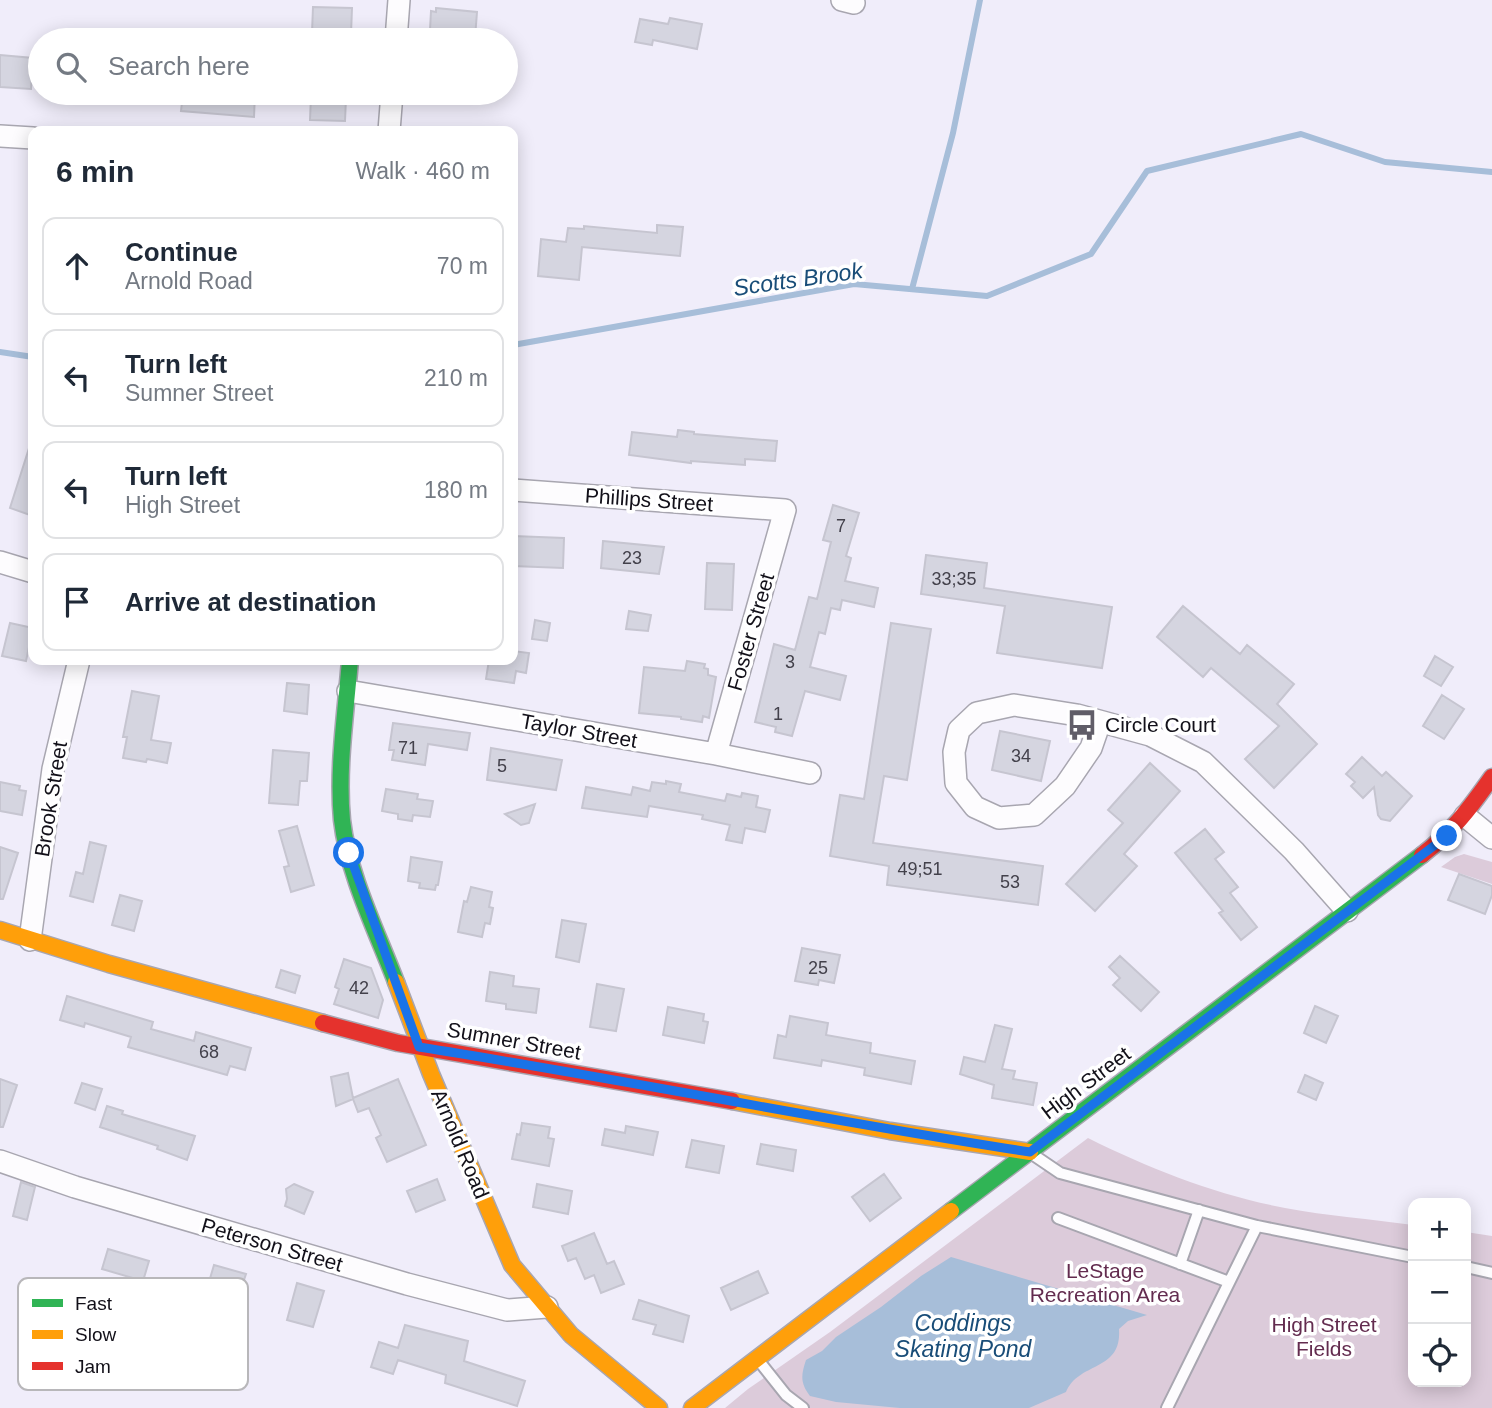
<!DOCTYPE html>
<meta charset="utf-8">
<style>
body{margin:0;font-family:Arial,sans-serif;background:#f2f2f3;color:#1f2937}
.controls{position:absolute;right:21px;bottom:21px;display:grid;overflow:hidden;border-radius:14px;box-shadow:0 4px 18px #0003}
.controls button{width:63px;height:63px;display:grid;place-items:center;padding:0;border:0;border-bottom:2px solid #e0e1e3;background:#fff;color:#1f2937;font:35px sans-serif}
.stop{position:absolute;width:21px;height:21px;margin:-16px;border:5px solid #1a73e8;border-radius:50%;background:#fff}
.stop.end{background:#1a73e8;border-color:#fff;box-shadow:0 2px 7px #0008}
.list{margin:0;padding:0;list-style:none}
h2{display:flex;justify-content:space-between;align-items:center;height:91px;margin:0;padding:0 28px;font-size:30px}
h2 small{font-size:23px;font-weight:400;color:#747a83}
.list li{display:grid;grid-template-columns:46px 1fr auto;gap:21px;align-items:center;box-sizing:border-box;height:98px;margin:0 14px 14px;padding:0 14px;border:2px solid #e0e1e3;border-radius:14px}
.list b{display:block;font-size:26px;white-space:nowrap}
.list p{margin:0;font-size:23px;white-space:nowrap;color:#747a83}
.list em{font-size:23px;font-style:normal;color:#747a83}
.icon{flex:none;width:38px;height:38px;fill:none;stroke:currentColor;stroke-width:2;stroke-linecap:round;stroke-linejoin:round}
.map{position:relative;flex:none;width:1492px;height:1408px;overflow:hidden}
.search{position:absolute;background:#fff;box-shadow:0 4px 18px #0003;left:28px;top:28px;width:490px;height:77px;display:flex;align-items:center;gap:18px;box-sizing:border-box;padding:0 24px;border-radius:38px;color:#747a83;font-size:26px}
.panel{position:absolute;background:#fff;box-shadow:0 4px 18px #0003;left:28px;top:126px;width:490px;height:539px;border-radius:14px}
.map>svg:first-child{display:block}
</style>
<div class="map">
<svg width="1492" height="1408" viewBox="0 0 1492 1408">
<rect width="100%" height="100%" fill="#f0edfa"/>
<!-- green -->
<path fill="#dccbda" d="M 1464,854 L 1492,862 L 1492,884 L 1441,867 L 1455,857 Z
M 1088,1138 C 1150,1169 1217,1195 1285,1208 C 1327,1216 1371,1219 1413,1225 L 1413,1382 L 1466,1382 L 1466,1232 L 1492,1236 L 1492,1408 L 725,1408 L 748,1389 L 830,1332 Z"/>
<!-- water -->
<path fill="#a7bed9" d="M 951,1257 L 1147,1315 L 1128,1321 L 1119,1329 C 1122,1372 1079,1361 1066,1392 L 1029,1408 L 900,1408 L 836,1402 L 810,1396 C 800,1383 801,1375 806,1360 L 822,1351 L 836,1337 L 881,1307 L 921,1276 Z"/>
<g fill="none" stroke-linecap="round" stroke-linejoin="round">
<!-- stream -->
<path stroke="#a7bed9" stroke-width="6" d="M 912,289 L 953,133 L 980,0
M 513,345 L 854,284 L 987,296 L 1091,254 L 1147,171 L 1301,134 L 1385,162 L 1492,172
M 0,352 L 33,357"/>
</g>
<!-- building -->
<path fill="#d5d5e0" stroke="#c6c5d0" stroke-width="2" d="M 313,7 L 352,8 L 351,34 L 312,33 Z
M 436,8 L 477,12 L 475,38 L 435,35 L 435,31 L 430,30 L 431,11 L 436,12 Z
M 670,18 L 702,24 L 697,49 L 653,40 L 652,45 L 635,42 L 640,19 L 668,24 Z
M 0,55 L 33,58 L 31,89 L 0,87 Z
M 183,93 L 255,93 L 254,117 L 181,111 Z
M 311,96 L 346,98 L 345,121 L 310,120 Z
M 657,225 L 683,227 L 680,256 L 582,247 L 579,280 L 538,276 L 541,239 L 566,242 L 568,228 L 584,229 L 584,226 L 657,233 Z
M 678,430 L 694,432 L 694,434 L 777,441 L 775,461 L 745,459 L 745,465 L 691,461 L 691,463 L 629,455 L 632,432 L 677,437 Z
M 30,445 L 33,445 L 33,516 L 10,508 Z
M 833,505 L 859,513 L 846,556 L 851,558 L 845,581 L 878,588 L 874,607 L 842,600 L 840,610 L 831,608 L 825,634 L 819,632 L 810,667 L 846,676 L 840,700 L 805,691 L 792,736 L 775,732 L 776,727 L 755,722 L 774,644 L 795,650 L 809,597 L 817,599 L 831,542 L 823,540 Z
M 513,536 L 564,538 L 563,568 L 513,566 Z
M 603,541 L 664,547 L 659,574 L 601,568 Z
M 926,555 L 987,563 L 984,588 L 1112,607 L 1102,668 L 997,653 L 1005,606 L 921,594 Z
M 707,563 L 734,564 L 732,610 L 705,609 Z
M 1183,606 L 1240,654 L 1247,645 L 1294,684 L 1277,704 L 1317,744 L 1274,788 L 1245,759 L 1279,726 L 1211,668 L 1203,677 L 1157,637 Z
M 629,611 L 651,615 L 648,631 L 626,629 Z
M 535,620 L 550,623 L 547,641 L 532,639 Z
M 10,623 L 33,628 L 26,661 L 2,656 Z
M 891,623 L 931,629 L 907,780 L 884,776 L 873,843 L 1043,866 L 1038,905 L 887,885 L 889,866 L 830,856 L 840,795 L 864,799 Z
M 513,651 L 529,653 L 526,673 L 516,671 L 514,683 L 486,679 L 489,660 L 513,660 Z
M 1435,656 L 1453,667 L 1441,686 L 1424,676 Z
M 687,661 L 705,664 L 704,668 L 708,669 L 708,675 L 716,677 L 709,718 L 703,716 L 702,722 L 681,719 L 681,717 L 639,713 L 644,667 L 685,671 Z
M 287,683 L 309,685 L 307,714 L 284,711 Z
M 132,691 L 159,696 L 151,740 L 171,743 L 167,763 L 147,759 L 146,762 L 123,758 L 127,737 L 123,737 Z
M 1442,695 L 1464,709 L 1444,739 L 1423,726 Z
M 393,723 L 470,733 L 467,750 L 428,744 L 425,765 L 392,760 L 394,750 L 389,750 Z
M 1000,731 L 1050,741 L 1041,781 L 992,770 Z
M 491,748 L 562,760 L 556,790 L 487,780 Z
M 273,750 L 309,753 L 307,781 L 300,781 L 298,805 L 269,803 Z
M 1362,757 L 1382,776 L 1386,772 L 1412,796 L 1390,821 L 1381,819 L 1378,815 L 1374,787 L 1363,798 L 1351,786 L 1355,782 L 1346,774 Z
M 1150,763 L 1180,791 L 1124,854 L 1137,866 L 1095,911 L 1066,884 L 1123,823 L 1108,810 Z
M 666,781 L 681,784 L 679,792 L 725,801 L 727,794 L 741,797 L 742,793 L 758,796 L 756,807 L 770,810 L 765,832 L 745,828 L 742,843 L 726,840 L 730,825 L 702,819 L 703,815 L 649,806 L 647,817 L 582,808 L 586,787 L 631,795 L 633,787 L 650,791 L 652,782 L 666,784 Z
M 0,782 L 20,786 L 19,790 L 26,791 L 22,815 L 0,811 Z
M 386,789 L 418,794 L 417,799 L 433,801 L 430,817 L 413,815 L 412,821 L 398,819 L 398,814 L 382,811 Z
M 535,804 L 529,823 L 521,825 L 505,814 Z
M 297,826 L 314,885 L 291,892 L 284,867 L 289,866 L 279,831 Z
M 1205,829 L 1224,852 L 1215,859 L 1238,887 L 1230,893 L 1257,927 L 1241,940 L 1219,913 L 1223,911 L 1175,853 Z
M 90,842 L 106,846 L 93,902 L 70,896 L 76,872 L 83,874 Z
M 0,847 L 18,853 L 3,899 L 0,899 Z
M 411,857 L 442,862 L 438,885 L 436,885 L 435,890 L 419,888 L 420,883 L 408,881 Z
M 1459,874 L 1492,886 L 1492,895 L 1485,914 L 1448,900 Z
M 471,887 L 492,892 L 489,907 L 493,908 L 490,924 L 485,923 L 482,937 L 458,932 L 464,901 L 467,902 Z
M 120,895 L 142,901 L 134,931 L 112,925 Z
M 562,920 L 586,924 L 579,962 L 556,957 Z
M 802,948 L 840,955 L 834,983 L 819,980 L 818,985 L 795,981 Z
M 1120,956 L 1159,992 L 1141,1011 L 1113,985 L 1120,978 L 1109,967 Z
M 344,959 L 371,968 L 383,1000 L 378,1018 L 334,1004 L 339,989 L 335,987 Z
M 281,970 L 300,976 L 295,993 L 276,987 Z
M 490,972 L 514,976 L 513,986 L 539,989 L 536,1013 L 506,1009 L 506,1004 L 486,1001 Z
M 597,984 L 624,989 L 616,1031 L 590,1027 Z
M 67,996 L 153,1022 L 151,1029 L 194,1041 L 196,1032 L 251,1048 L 245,1070 L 230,1066 L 227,1075 L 128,1047 L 131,1037 L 85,1023 L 84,1027 L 60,1020 Z
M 1315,1006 L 1338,1016 L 1326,1043 L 1304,1033 Z
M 668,1007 L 704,1014 L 703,1021 L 708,1022 L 704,1043 L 663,1035 Z
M 790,1016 L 828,1023 L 826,1035 L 871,1043 L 870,1053 L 915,1061 L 911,1084 L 864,1075 L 865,1068 L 822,1060 L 821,1066 L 774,1058 L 778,1035 L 786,1037 Z
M 995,1025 L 1012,1029 L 1002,1069 L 1015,1071 L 1013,1079 L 1037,1083 L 1033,1105 L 992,1098 L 994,1085 L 960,1074 L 964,1057 L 985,1062 Z
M 348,1073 L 353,1098 L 398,1079 L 426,1145 L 387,1162 L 376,1138 L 381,1135 L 369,1108 L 358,1112 L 353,1099 L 336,1106 L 331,1077 Z
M 1305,1075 L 1323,1083 L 1316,1100 L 1298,1092 Z
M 0,1079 L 17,1085 L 3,1127 L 0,1127 Z
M 82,1083 L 102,1089 L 95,1110 L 75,1103 Z
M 107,1106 L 123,1111 L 122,1114 L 195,1136 L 187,1160 L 157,1149 L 158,1146 L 100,1127 Z
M 522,1123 L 550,1127 L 548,1138 L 554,1139 L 549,1166 L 512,1159 L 517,1134 L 520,1135 Z
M 626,1126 L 658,1132 L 653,1155 L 602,1145 L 605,1129 L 625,1133 Z
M 692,1140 L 724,1146 L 719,1173 L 686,1167 Z
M 761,1144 L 796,1150 L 793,1171 L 757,1164 Z
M 884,1174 L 901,1198 L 870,1221 L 852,1197 Z
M 437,1179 L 445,1200 L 416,1212 L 407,1191 Z
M 21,1182 L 35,1187 L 27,1220 L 13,1216 Z
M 294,1184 L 313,1192 L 304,1214 L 285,1206 L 287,1199 L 286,1189 Z
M 537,1184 L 572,1191 L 568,1214 L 533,1207 Z
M 594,1233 L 607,1264 L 614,1261 L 624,1284 L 601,1293 L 594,1275 L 585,1279 L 576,1258 L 568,1261 L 562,1246 Z
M 108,1249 L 149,1261 L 143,1281 L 102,1269 Z
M 214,1265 L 246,1274 L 237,1301 L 206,1292 Z
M 758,1271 L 768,1293 L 731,1310 L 721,1288 Z
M 297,1283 L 324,1291 L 313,1327 L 287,1320 Z
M 639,1300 L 689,1316 L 683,1342 L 653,1334 L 656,1325 L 633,1319 Z
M 405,1325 L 468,1341 L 464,1361 L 525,1381 L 517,1406 L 445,1383 L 446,1375 L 398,1360 L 393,1374 L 371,1367 L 379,1342 L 398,1348 Z"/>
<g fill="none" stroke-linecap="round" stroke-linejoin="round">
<defs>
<path id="lane" d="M 1032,1154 L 1060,1173 L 1257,1226 L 1413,1257
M 1058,1218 L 1229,1282
M 1180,1264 L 1199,1210
M 1466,1267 L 1492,1273
M 759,1361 L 786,1395 L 803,1408
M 1167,1408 L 1257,1226"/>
<path id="street" d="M 842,0 L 854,3
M 396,40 L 399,0
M 389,131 L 392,93
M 0,136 L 33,138
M 513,490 L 785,510 L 716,754
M 0,562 L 33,572
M 348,691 L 716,754 L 810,773
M 1100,722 L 1091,748 L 1065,786 L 1034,815 L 999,818 L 975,807 L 956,783 L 954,752 L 959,730 L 977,713 L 1014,705 L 1077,715 L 1150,735 L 1203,762 L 1294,851 L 1347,911
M 1465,816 L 1492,838
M 30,940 L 53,769 L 79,660
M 0,1161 L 75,1187 L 407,1284 L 507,1310 L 547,1307"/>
<path id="fast" d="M 350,660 C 346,712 337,768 342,820 C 348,874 377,932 396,982
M 951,1211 L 1422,855"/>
<path id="slow" d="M 0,930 L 109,964 L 323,1023
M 396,982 L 431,1074 L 512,1265 L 571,1335 L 659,1408
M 732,1101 L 890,1131 L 1030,1152
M 692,1408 L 951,1211"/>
<path id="jam" d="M 1422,855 C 1453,831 1470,808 1492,777
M 323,1023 L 398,1043 L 732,1101"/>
</defs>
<!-- lane casing -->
<use href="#lane" stroke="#a8a6b0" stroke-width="14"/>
<!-- street casing -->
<use href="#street" stroke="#a8a6b0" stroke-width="24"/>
<!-- fast casing -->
<use href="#fast" stroke="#a8a6b0" stroke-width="19"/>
<!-- slow casing -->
<use href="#slow" stroke="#a8a6b0" stroke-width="19"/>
<!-- jam casing -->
<use href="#jam" stroke="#a8a6b0" stroke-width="19"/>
<!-- lane -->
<use href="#lane" stroke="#fdfcfe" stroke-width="10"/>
<!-- street -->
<use href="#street" stroke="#fdfcfe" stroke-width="21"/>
<!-- fast -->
<use href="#fast" stroke="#30b455" stroke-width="16"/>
<!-- slow -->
<use href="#slow" stroke="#ff9f0a" stroke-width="16"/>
<!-- jam -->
<use href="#jam" stroke="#e5322d" stroke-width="16"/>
</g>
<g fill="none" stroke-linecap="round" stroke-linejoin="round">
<!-- route -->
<path stroke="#1a73e8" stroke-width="9" d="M 349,853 L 419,1047 C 623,1079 826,1121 1030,1152 L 1447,836"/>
</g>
<!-- icons -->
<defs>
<symbol id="bus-bare" viewBox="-9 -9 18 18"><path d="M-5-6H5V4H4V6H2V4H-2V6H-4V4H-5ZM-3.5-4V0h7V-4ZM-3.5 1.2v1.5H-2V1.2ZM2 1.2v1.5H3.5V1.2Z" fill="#605d68" stroke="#fff" stroke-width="2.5" paint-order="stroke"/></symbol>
</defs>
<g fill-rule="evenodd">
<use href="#bus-bare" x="1060" y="703" width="44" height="44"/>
</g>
<g text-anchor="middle" stroke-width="7" stroke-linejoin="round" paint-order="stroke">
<!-- number labels -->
<g font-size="18" fill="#43414b">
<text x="841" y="532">7</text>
<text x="632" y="564">23</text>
<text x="954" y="585">33;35</text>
<text x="790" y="668">3</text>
<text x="778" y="720">1</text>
<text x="408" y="754">71</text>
<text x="1021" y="762">34</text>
<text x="502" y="772">5</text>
<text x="920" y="875">49;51</text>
<text x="1010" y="888">53</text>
<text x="818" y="974">25</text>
<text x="359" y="994">42</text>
<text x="209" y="1058">68</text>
</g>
<!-- street labels -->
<g font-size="21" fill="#121019" stroke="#fff">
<text transform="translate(649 500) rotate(4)" y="7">Phillips Street</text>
<text transform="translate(751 632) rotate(-74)" y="7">Foster Street</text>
<text transform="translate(579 731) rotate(10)" y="7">Taylor Street</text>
<text transform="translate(51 799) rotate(-81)" y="7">Brook Street</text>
<text transform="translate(514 1041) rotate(10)" y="7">Sumner Street</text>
<text transform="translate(1086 1083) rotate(-37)" y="7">High Street</text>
<text transform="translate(460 1144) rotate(67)" y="7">Arnold Road</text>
<text transform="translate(272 1245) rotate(16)" y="7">Peterson Street</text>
</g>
<!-- poi labels -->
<g font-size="21" fill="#121019" stroke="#fff" text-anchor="start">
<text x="1105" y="732">Circle Court</text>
</g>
<!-- park labels -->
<g font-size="21" fill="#632c4f" stroke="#fff">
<text x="1105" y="1278">LeStage<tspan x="1105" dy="24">Recreation Area</tspan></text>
<text x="1324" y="1332">High Street<tspan x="1324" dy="24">Fields</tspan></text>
</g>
<!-- water labels -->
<g font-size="23" font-style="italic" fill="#194d78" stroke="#fff">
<text transform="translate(798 279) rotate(-8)" y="8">Scotts Brook</text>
<text x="963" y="1331">Coddings<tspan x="963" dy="26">Skating Pond</tspan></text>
</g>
</g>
<!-- legend -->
<rect x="18" y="1278" width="230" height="112" rx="10" fill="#fff" stroke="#b8b7ba" stroke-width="2"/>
<rect x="32" y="1299" width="31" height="8" fill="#30b455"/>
<rect x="32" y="1330" width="31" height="9" fill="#ff9f0a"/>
<rect x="32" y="1362" width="31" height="8" fill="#e5322d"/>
<g font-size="19" fill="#121019">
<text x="75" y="1310">Fast</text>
<text x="75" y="1341">Slow</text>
<text x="75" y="1373">Jam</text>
</g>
</svg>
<div class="controls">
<button>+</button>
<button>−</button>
<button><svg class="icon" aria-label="locate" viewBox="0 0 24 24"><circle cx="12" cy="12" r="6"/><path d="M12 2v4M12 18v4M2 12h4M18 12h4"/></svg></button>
</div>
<div class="stop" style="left:349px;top:853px"></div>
<div class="stop end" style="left:1447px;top:836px"></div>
<div class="search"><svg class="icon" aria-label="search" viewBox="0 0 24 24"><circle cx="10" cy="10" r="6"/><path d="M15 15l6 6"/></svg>Search here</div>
<section class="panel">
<h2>6 min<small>Walk · 460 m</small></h2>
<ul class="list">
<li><svg class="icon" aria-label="ahead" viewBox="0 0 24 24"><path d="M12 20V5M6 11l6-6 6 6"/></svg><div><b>Continue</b><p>Arnold Road</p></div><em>70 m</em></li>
<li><svg class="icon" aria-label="left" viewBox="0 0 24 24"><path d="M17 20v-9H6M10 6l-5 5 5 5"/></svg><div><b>Turn left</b><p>Sumner Street</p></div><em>210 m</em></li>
<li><svg class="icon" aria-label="left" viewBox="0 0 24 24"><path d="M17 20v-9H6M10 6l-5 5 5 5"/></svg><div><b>Turn left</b><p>High Street</p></div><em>180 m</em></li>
<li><svg class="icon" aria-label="arrive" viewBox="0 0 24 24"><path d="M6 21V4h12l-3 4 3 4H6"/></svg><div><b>Arrive at destination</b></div></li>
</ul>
</section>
</div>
